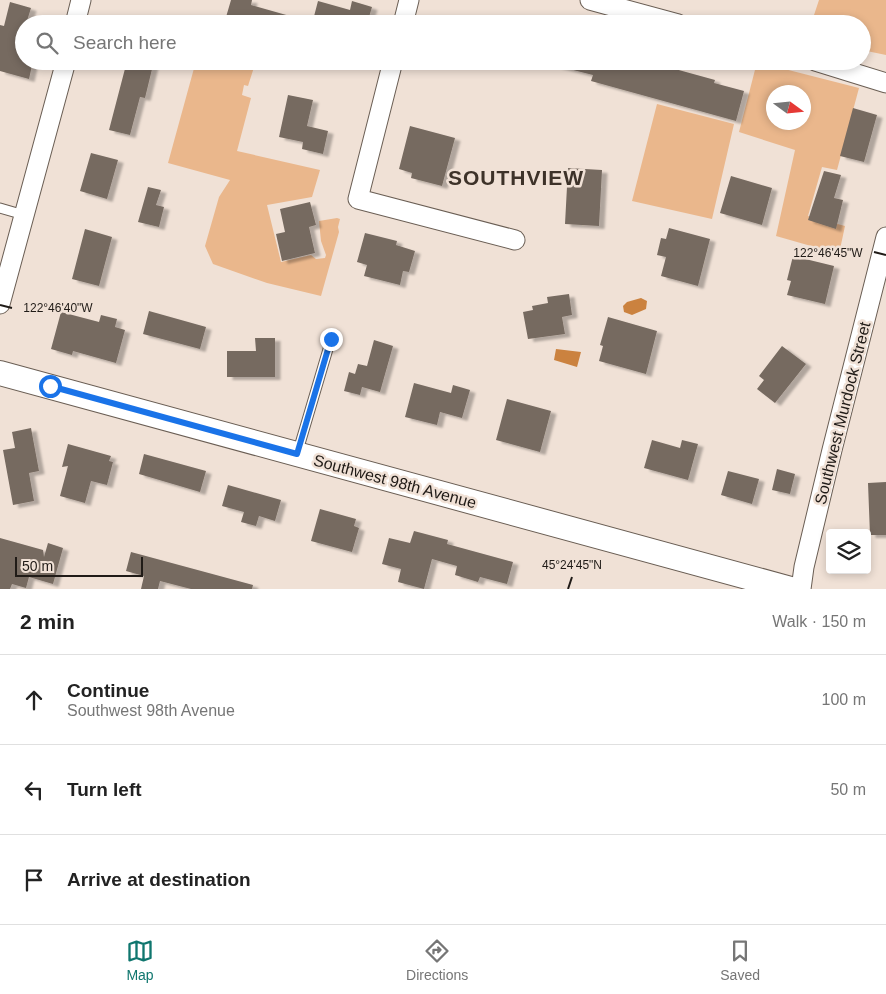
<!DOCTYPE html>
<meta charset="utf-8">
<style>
body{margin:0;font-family:Arial,sans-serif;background:#f6f6f6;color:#222}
.controls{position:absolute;right:15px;bottom:15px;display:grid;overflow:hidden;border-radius:5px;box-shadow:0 2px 8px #0003}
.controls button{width:45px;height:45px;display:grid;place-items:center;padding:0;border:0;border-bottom:1px solid #e0e0e0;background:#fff;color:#222;font:25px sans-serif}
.compass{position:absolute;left:766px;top:85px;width:45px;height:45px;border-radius:50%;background:#fff;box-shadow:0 2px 8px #0003;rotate:105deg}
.scale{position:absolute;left:15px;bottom:12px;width:128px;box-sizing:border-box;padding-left:5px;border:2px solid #201b17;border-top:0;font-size:14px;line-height:18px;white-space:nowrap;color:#201b17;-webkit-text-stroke:4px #f0e1d6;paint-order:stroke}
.stop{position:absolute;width:15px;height:15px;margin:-11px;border:4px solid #1a73e8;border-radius:50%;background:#fff}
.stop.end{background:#1a73e8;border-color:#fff;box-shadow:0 1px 5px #0008}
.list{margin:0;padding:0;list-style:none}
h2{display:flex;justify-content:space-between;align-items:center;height:65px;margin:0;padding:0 20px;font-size:21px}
h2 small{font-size:16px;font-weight:400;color:#767676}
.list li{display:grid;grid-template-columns:32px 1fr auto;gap:15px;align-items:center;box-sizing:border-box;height:90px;padding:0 20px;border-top:1px solid #e0e0e0}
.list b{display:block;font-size:19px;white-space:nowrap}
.list p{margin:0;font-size:16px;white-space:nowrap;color:#767676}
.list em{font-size:16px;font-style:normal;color:#767676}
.icon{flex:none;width:28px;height:28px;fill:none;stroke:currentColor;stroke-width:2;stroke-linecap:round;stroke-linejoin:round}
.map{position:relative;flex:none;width:886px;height:589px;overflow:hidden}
.search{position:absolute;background:#fff;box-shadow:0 2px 8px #0003;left:15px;right:15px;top:15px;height:55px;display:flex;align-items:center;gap:12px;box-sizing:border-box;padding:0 18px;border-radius:28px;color:#767676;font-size:19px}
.sheet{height:335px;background:#fff}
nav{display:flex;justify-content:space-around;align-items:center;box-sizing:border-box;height:70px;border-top:1px solid #e0e0e0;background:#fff;font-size:14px;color:#767676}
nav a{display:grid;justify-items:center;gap:2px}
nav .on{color:#0f766e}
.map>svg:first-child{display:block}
</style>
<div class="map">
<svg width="886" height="589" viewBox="0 0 886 589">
<defs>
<filter id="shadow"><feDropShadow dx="5.5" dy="3" stdDeviation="1" flood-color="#0004"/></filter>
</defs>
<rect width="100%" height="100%" fill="#f0e1d6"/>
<!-- green -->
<path fill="#eab78c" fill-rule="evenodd" d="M 819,0 L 886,0 L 886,55 L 862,50 L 862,24 L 811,24 Z
M 196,61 L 256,61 L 248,86 L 244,85 L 242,95 L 251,98 L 237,151 L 320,170 L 312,197 L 267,205 L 281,262 L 311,255 L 316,259 L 325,258 L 326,255 L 321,241 L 319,221 L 337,218 L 340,219 L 338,227 L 339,232 L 321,296 L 267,283 L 213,264 L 205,246 L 219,197 L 230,180 L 168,163 Z
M 757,62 L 859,88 L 837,170 L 822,167 L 808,216 L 845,226 L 839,254 L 776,236 L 795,150 L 739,132 ZM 774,92 L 804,92 L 804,122 L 774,122 Z
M 657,104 L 734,124 L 712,219 L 632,201 Z"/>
<!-- water -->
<path fill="#cb823f" d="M 641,298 L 647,301 L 646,309 L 632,315 L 624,312 L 623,306 L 627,302 Z
M 556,349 L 581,352 L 577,367 L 554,360 Z"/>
<!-- building -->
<path fill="#766a60" filter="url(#shadow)" d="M 231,0 L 252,0 L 251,5 L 304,20 L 304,24 L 224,24 Z
M 318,1 L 350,10 L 352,1 L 372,7 L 367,24 L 312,24 Z
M 10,2 L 31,8 L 26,24 L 24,24 L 24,61 L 33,61 L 29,79 L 0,71 L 0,25 L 4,26 Z
M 127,61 L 154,61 L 145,98 L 140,97 L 130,135 L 109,130 Z
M 558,61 L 646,61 L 715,80 L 714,83 L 744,91 L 736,121 L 591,81 L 593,75 L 557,66 Z
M 288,95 L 313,100 L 307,126 L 328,131 L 323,154 L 302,149 L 303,142 L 279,137 Z
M 853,108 L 877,115 L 864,162 L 840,156 Z
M 410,126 L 455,138 L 442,186 L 411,178 L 412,173 L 399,169 Z
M 91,153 L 118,160 L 107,199 L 80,191 Z
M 568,168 L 602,170 L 599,226 L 565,224 Z
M 824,171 L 841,175 L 834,198 L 843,200 L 836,229 L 808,220 Z
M 731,176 L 772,188 L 762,225 L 720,213 Z
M 148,187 L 161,190 L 156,205 L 164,207 L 159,227 L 138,222 Z
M 310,202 L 316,225 L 309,227 L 315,253 L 282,261 L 276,234 L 285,232 L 280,209 Z
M 669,228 L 710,239 L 698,286 L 661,276 L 666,257 L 657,255 L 661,238 L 666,239 Z
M 85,229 L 112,237 L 99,286 L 72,279 Z
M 365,233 L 397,241 L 396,245 L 415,251 L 409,272 L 403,271 L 400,285 L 364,276 L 367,265 L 357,262 Z
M 793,256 L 834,266 L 825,304 L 787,295 L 791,281 L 787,280 Z
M 569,294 L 572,315 L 562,317 L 565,334 L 528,339 L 523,312 L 533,310 L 532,306 L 548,303 L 547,297 Z
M 149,311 L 206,327 L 200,349 L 143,334 Z
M 61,312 L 99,322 L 101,315 L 117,319 L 115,327 L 125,330 L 116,363 L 73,351 L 72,355 L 51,349 Z
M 608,317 L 657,331 L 646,374 L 599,361 L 603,346 L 600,345 Z
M 255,338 L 275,338 L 275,377 L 227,377 L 227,351 L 256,351 Z
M 374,340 L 393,346 L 380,392 L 362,387 L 360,395 L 344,391 L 349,372 L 355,374 L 358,364 L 367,366 Z
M 782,346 L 806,364 L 775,403 L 757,389 L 764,380 L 759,376 Z
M 414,383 L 451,393 L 453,385 L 470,390 L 462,418 L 440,412 L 437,425 L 405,417 Z
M 507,399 L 551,411 L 540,452 L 496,440 Z
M 31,428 L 39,471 L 29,473 L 34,501 L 13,505 L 3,450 L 15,448 L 12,432 Z
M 652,440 L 680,448 L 682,440 L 698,444 L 688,480 L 644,468 Z
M 68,444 L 111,456 L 109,461 L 113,462 L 107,485 L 91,481 L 85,503 L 60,496 L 68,466 L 62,467 Z
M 144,454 L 206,471 L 200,492 L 139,474 Z
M 777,469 L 795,474 L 790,494 L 772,490 Z
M 728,471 L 759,479 L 752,504 L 721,495 Z
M 886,482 L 886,535 L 870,535 L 868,483 Z
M 228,485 L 281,500 L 275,521 L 259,516 L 256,526 L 241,522 L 244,512 L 222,506 Z
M 320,509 L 356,519 L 354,526 L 359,528 L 352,552 L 311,541 Z
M 414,531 L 448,540 L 447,544 L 513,562 L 507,584 L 480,577 L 478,582 L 455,575 L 457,566 L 432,559 L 424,589 L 398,582 L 401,569 L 382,564 L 389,538 L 410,543 Z
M 0,538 L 43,550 L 44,557 L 48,543 L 63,548 L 53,584 L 29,577 L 26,588 L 12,584 L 10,589 L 0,589 Z
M 131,552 L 253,585 L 252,589 L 191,589 L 160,581 L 158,589 L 141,589 L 144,576 L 126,571 Z"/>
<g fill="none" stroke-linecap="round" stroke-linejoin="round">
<defs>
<path id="service" d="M 0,208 L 24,215
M 297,454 L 331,339"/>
<path id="minor" d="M 590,0 L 678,24
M 75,24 L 81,0
M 403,24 L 409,0
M 393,61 L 358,199 L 515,240
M 815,61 L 886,83
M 0,304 L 66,61
M 801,589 L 804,567 L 832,450 L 886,237"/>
<path id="tertiary" d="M 0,373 L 791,589"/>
</defs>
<!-- service casing -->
<use href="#service" stroke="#6a5e54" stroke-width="11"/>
<!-- minor casing -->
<use href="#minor" stroke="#6a5e54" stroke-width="21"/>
<!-- tertiary casing -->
<use href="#tertiary" stroke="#6a5e54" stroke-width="26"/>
<!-- service -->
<use href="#service" stroke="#fff" stroke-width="9"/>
<!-- minor -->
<use href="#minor" stroke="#fff" stroke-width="19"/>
<!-- tertiary -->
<use href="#tertiary" stroke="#fff" stroke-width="24"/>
</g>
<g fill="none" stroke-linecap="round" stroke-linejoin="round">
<!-- route -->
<path stroke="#1a73e8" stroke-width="6" d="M 50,386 L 297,454 L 331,339"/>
</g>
<!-- ticks -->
<path fill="none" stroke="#201b17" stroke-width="2" d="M 874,252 L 886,255M 0,305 L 12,308M 568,589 L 572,577"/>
<g text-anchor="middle" stroke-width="5" stroke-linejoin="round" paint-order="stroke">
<!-- street labels -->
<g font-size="16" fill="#201b17" stroke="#f0e1d6">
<text transform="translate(842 413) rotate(-76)" y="6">Southwest Murdock Street</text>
<text transform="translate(395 481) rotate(15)" y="6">Southwest 98th Avenue</text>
</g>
<!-- district labels -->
<g font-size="21" font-weight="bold" letter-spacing="1" fill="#3d3229" stroke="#f0e1d6">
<text x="516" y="185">SOUTHVIEW</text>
</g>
</g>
<g font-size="12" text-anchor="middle" fill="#201b17" stroke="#f0e1d6" stroke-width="5" stroke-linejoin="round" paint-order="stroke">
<text x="828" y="257">122°46'45"W</text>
<text x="58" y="312">122°46'40"W</text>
<text x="572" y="569">45°24'45"N</text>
</g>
</svg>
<div class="controls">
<button><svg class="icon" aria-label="layers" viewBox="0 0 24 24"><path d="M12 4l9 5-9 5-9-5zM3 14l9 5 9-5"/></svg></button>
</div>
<svg class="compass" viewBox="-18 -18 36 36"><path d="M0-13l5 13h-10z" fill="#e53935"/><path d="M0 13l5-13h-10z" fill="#767676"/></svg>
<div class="scale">50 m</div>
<div class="stop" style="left:50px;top:386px"></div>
<div class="stop end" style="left:331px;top:339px"></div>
<div class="search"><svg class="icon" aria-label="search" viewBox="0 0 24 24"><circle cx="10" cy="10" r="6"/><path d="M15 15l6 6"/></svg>Search here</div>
</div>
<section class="sheet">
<h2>2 min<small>Walk · 150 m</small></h2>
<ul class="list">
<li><svg class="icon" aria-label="ahead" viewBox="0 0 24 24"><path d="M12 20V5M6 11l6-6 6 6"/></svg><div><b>Continue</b><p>Southwest 98th Avenue</p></div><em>100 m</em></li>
<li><svg class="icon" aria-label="left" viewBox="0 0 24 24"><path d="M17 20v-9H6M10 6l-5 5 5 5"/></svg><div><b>Turn left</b></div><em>50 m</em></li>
<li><svg class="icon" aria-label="arrive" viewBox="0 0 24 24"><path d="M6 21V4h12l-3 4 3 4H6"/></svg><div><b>Arrive at destination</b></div></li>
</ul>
</section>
<nav>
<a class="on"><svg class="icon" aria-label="map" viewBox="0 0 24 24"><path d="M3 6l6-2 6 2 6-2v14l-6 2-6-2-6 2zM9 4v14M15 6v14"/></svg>Map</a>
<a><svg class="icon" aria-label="directions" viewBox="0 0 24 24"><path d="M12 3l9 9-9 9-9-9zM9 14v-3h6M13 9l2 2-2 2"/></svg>Directions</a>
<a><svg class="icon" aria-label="saved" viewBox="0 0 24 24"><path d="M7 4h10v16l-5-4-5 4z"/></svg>Saved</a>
</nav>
